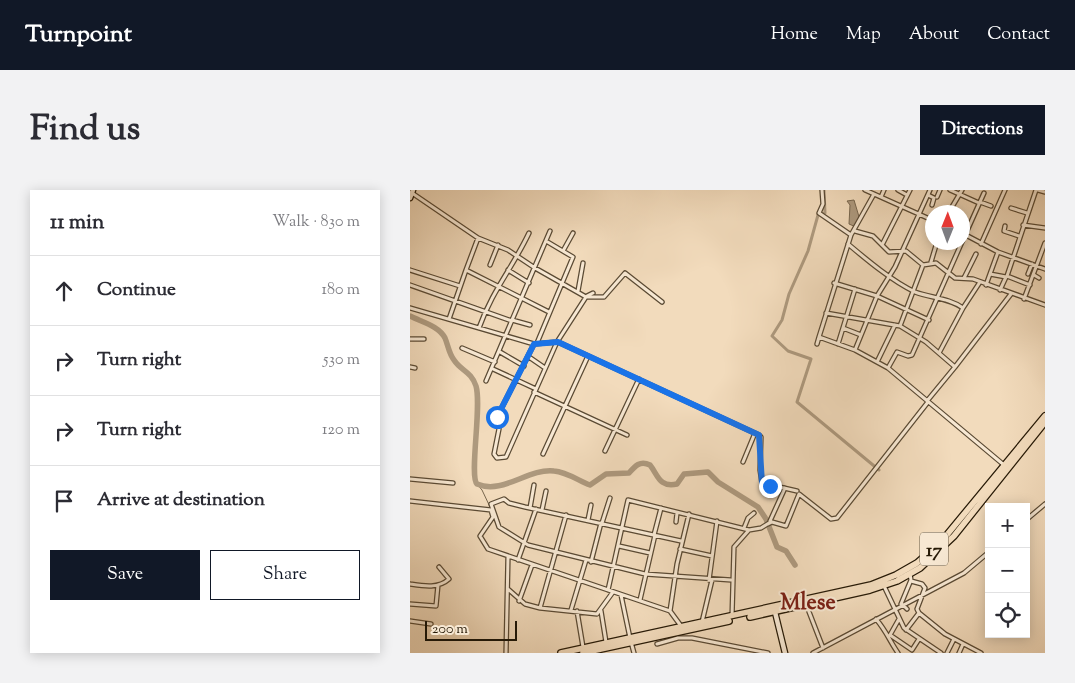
<!DOCTYPE html>
<meta charset="utf-8">
<style>
body{margin:0;font-family:"Sorts Mill Goudy",serif;background:#f2f2f3;color:#2b2b33}
.controls{position:absolute;right:15px;bottom:15px;display:grid;overflow:hidden;border-radius:0px;box-shadow:0 2px 12px #0003}
.controls button{width:45px;height:45px;display:grid;place-items:center;padding:0;border:0;border-bottom:1px solid #e1e1e2;background:#fff;color:#2b2b33;font:25px sans-serif}
.compass{position:absolute;left:515px;top:15px;width:45px;height:45px;border-radius:50%;background:#fff;box-shadow:0 2px 12px #0003;rotate:1deg}
.scale{position:absolute;left:15px;bottom:12px;width:92px;box-sizing:border-box;padding-left:5px;border:2px solid #271a07;border-top:0;font-size:14px;line-height:18px;white-space:nowrap;color:#271a07;-webkit-text-stroke:4px #f7e8d3;paint-order:stroke}
.stop{position:absolute;width:15px;height:15px;margin:-11px;border:4px solid #1a73e8;border-radius:50%;background:#fff}
.stop.end{background:#1a73e8;border-color:#fff;box-shadow:0 1px 5px #0008}
.list{margin:0;padding:0;list-style:none}
h2{display:flex;justify-content:space-between;align-items:center;height:65px;margin:0;padding:0 20px;font-size:21px}
h2 small{font-size:16px;font-weight:400;color:#7c7c81}
.list li{display:grid;grid-template-columns:32px 1fr auto;gap:15px;align-items:center;box-sizing:border-box;height:70px;padding:0 20px;border-top:1px solid #e1e1e2}
.list b{display:block;font-size:19px;white-space:nowrap}
.list em{font-size:16px;font-style:normal;color:#7c7c81}
.actions{display:flex;gap:10px;padding:15px 20px}
.actions a{flex:1;padding:11px 0;border:1px solid #111827;border-radius:0px;text-align:center;font-size:18px;color:#111827}
.actions .main{background:#111827;color:#fff}
.icon{flex:none;width:28px;height:28px;fill:none;stroke:currentColor;stroke-width:2;stroke-linecap:round;stroke-linejoin:round}
.map{position:relative;flex:none;width:635px;height:463px;overflow:hidden;border-radius:0px}
header{display:flex;align-items:center;gap:30px;box-sizing:border-box;height:70px;padding:0 25px;background:#111827;color:#fff}
header strong{font-size:24px}
nav{display:flex;gap:28px;margin-inline-start:auto;font-size:18px}
.intro{display:flex;align-items:center;justify-content:space-between;box-sizing:border-box;height:120px;padding:0 30px}
h1{margin:0;font-size:35px}
.button{padding:12px 22px;border-radius:0px;background:#111827;color:#fff;font-size:18px;font-weight:700}
main{display:flex;gap:30px;padding:0 30px}
aside{flex:1;background:#fff;border-radius:0px;box-shadow:0 2px 12px #0003}
.map>svg:first-child{display:block}
</style>
<header>
<strong>Turnpoint</strong>
<nav><a>Home</a><a>Map</a><a>About</a><a>Contact</a></nav>
</header>
<div class="intro"><h1>Find us</h1><a class="button">Directions</a></div>
<main>
<aside>
<h2>11 min<small>Walk · 830 m</small></h2>
<ul class="list">
<li><svg class="icon" aria-label="ahead" viewBox="0 0 24 24"><path d="M12 20V5M6 11l6-6 6 6"/></svg><div><b>Continue</b></div><em>180 m</em></li>
<li><svg class="icon" aria-label="right" viewBox="0 0 24 24"><path d="M7 20v-9h11M14 6l5 5-5 5"/></svg><div><b>Turn right</b></div><em>530 m</em></li>
<li><svg class="icon" aria-label="right" viewBox="0 0 24 24"><path d="M7 20v-9h11M14 6l5 5-5 5"/></svg><div><b>Turn right</b></div><em>120 m</em></li>
<li><svg class="icon" aria-label="arrive" viewBox="0 0 24 24"><path d="M6 21V4h12l-3 4 3 4H6"/></svg><div><b>Arrive at destination</b></div></li>
</ul>
<div class="actions"><a class="main">Save</a><a>Share</a></div>
</aside>
<div class="map">
<svg width="635" height="463" viewBox="0 0 635 463">
<rect width="100%" height="100%" fill="#f2dbbc"/>
<filter id="stains"><feTurbulence type="fractalNoise" baseFrequency=".004" numOctaves="4"/><feColorMatrix values="0 0 0 0 .2 0 0 0 0 .09 0 0 0 0 .02 0 0 0 .5 -.17"/></filter>
<radialGradient id="worn" r=".72"><stop offset=".6" stop-color="#630" stop-opacity="0"/><stop offset="1" stop-color="#630" stop-opacity=".3"/></radialGradient>
<!-- water -->
<path fill="#ad997e" stroke="#77664e" d="M 444,10 L 450,30 L 446,37 L 439,34 L 440,15 L 437,11 Z"/>
<g fill="none" stroke-linecap="round" stroke-linejoin="round">
<!-- stream -->
<path stroke="#77664e" stroke-width="1" d="M 67,294 L 72,300 L 81,319"/>
<!-- canal -->
<path stroke="#ad997e" stroke-width="3" d="M 414,0 L 415,23 L 408,25 L 398,61 L 379,104 L 372,130 L 362,146 L 378,161 L 401,169 L 387,212 L 469,280"/>
<!-- river -->
<path stroke="#ad997e" stroke-width="5.5" d="M 0,126 C 12,132 29,136 35,148 C 38,155 39,164 44,170 C 51,181 61,181 66,196 C 72,216 59,286 67,294 C 93,305 118,278 144,281 C 157,282 169,291 180,295 L 196,284 L 219,283 C 225,276 230,270 240,275 C 248,285 249,298 267,294 L 274,284 L 298,282 L 308,292 L 348,317 L 356,329 L 367,357 L 376,361 L 385,375"/>
<defs>
<path id="street" d="M 412,0 L 413,14 L 409,23 L 441,45
M 455,0 L 522,30
M 488,0 L 497,5
M 540,0 L 569,13
M 628,0 L 635,2
M 2,3 L 68,48 L 98,60 L 125,78 L 176,107 L 194,107 L 215,83 L 252,112
M 464,4 L 441,45 L 409,147 L 445,160 L 478,178 L 594,275
M 518,5 L 524,8 L 522,15
M 471,7 L 474,0
M 527,7 L 530,0
M 570,12 L 581,16
M 601,18 L 617,23
M 539,22 L 552,0
M 613,35 L 635,38
M 595,36 L 594,41 L 609,46
M 445,41 L 463,46 L 479,62 L 496,61 L 513,75 L 526,73 L 545,88 L 563,89 L 635,115
M 552,43 L 588,62 L 635,79
M 68,48 L 56,80 L 139,122
M 552,52 L 574,3
M 438,54 C 457,70 482,91 505,102 C 521,108 539,108 553,118 L 529,163
M 571,54 L 595,0
M 472,55 L 500,0
M 153,61 L 163,43
M 521,72 L 527,52
M 80,75 L 88,55
M 0,80 L 50,96
M 98,80 L 119,93
M 580,84 L 596,87
M 618,84 L 622,74
M 624,85 L 629,88
M 554,88 L 566,64
M 424,93 L 467,106 L 519,130
M 0,95 L 102,131
M 576,95 L 588,62
M 620,95 L 597,86 L 626,0
M 590,100 L 596,87
M 168,101 L 173,73
M 177,106 L 183,103
M 614,109 L 635,53
M 0,118 L 124,154 L 147,152
M 553,118 L 570,92
M 416,123 L 490,136 L 516,152 L 545,177 L 601,104
M 39,129 L 56,80
M 102,130 L 120,135
M 490,136 L 513,75
M 69,138 C 82,101 103,77 119,43
M 433,138 L 451,145
M 0,149 L 14,149
M 148,152 L 349,245 L 351,247 L 350,280 L 352,293 L 387,301
M 127,153 L 163,67 L 136,51
M 124,154 L 87,227 L 89,239 L 84,264 L 87,268 L 96,267 L 147,152 L 176,107
M 407,154 L 409,147
M 428,154 L 445,99
M 52,158 L 85,172
M 445,160 L 467,106 L 485,77 L 520,0
M 90,162 L 114,176
M 119,167 L 135,178
M 467,172 L 485,135
M 0,177 L 5,178
M 478,178 L 487,162 L 498,166 L 502,165 L 552,52
M 83,179 L 126,199
M 76,191 L 140,41
M 124,202 L 217,245
M 517,211 L 545,177
M 195,261 L 229,189
M 133,264 L 178,166
M 333,272 L 345,243
M 0,289 L 43,293
M 0,311 L 81,320
M 120,318 L 124,295
M 81,320 L 83,327 L 70,346 L 78,359 L 260,421 L 271,436
M 132,320 L 136,301
M 178,330 L 181,315
M 616,330 L 635,314
M 360,331 L 375,298
M 266,332 L 267,323
M 192,333 L 200,308
M 358,334 L 362,332 L 376,336 L 389,304 L 421,329 L 427,328 L 518,212
M 334,338 L 338,328 L 344,323
M 244,345 L 251,318
M 271,351 L 115,317 L 99,313 L 94,309 L 81,314 L 89,337 L 118,355 L 235,384 L 321,390
M 209,356 L 240,363
M 270,359 L 302,366
M 108,370 L 126,319
M 181,372 L 191,333
M 299,390 L 307,331
M 501,391 L 512,394 L 515,398 L 507,419 L 509,423 L 535,444 L 571,463
M 0,394 C 13,396 28,399 39,389 L 29,377
M 474,396 L 494,438 L 531,463
M 98,399 L 115,414 L 130,418 L 187,424 L 203,402
M 198,400 L 218,310 L 339,340 L 351,338 L 359,333
M 211,405 L 220,448
M 230,410 L 245,345
M 109,411 L 122,375
M 0,414 L 26,416 L 28,395
M 396,414 L 413,458
M 491,414 L 501,390 L 500,384
M 492,414 L 497,419
M 130,418 L 156,325
M 161,420 L 176,370
M 167,421 L 173,457
M 191,421 L 196,452
M 260,421 L 267,374 L 279,324
M 322,426 L 324,357 L 339,340
M 466,429 C 477,442 479,450 488,463
M 489,429 L 480,445 L 502,460 L 509,449
M 0,431 L 21,434
M 292,432 L 302,390
M 496,440 L 509,423
M 221,452 L 224,463
M 247,454 L 268,448 L 282,448 L 358,463
M 96,463 L 98,367
M 403,463 L 554,383 L 579,362
M 537,463 L 544,449
M 549,463 L 553,454"/>
<path id="secondary" d="M 0,8 L 3,0
M 364,418 L 375,463"/>
<path id="highway" d="M 340,427 L 460,400 L 487,391 L 510,378 L 544,346 L 635,232
M 151,463 L 461,395 L 486,385 L 507,373 L 531,352 L 635,226
M 173,463 L 319,431"/>
</defs>
<!-- street casing -->
<use href="#street" stroke="#5a4a34" stroke-width="5.5"/>
<!-- secondary casing -->
<use href="#secondary" stroke="#271a07" stroke-width="7"/>
<!-- highway casing -->
<use href="#highway" stroke="#271a07" stroke-width="8"/>
<!-- street -->
<use href="#street" stroke="#f7e8d3" stroke-width="3"/>
<!-- secondary -->
<use href="#secondary" stroke="#f7e8d3" stroke-width="4.5"/>
<!-- highway -->
<use href="#highway" stroke="#f2dbbc" stroke-width="5.5"/>
</g>
<g fill="none" stroke-linecap="round" stroke-linejoin="round">
<!-- route -->
<path stroke="#1a73e8" stroke-width="6" d="M 87,227 L 124,154 L 148,152 L 349,245 L 352,293 L 360,296"/>
</g>
<g text-anchor="middle" stroke-width="4" stroke-linejoin="round" paint-order="stroke">
<!-- shield labels -->
<rect fill="#f7e8d3" stroke="#655844" stroke-width="1" x="510" y="342.5" width="28" height="33" rx="4"/>
<g font-size="19" font-weight="bold" fill="#271a07">
<text x="524" y="366">17</text>
</g>
<!-- quarter labels -->
<g font-size="22" font-weight="bold" fill="#7a1f14" stroke="#f7e8d3">
<text x="398" y="419">Mlese</text>
</g>
</g>
<rect width="100%" height="100%" filter="url(#stains)"/>
<rect width="100%" height="100%" fill="url(#worn)"/>
</svg>
<div class="controls">
<button>+</button>
<button>−</button>
<button><svg class="icon" aria-label="locate" viewBox="0 0 24 24"><circle cx="12" cy="12" r="6"/><path d="M12 2v4M12 18v4M2 12h4M18 12h4"/></svg></button>
</div>
<svg class="compass" viewBox="-18 -18 36 36"><path d="M0-13l5 13h-10z" fill="#e53935"/><path d="M0 13l5-13h-10z" fill="#7c7c81"/></svg>
<div class="scale">200 m</div>
<div class="stop" style="left:87px;top:227px"></div>
<div class="stop end" style="left:360px;top:296px"></div>
</div>
</main>
